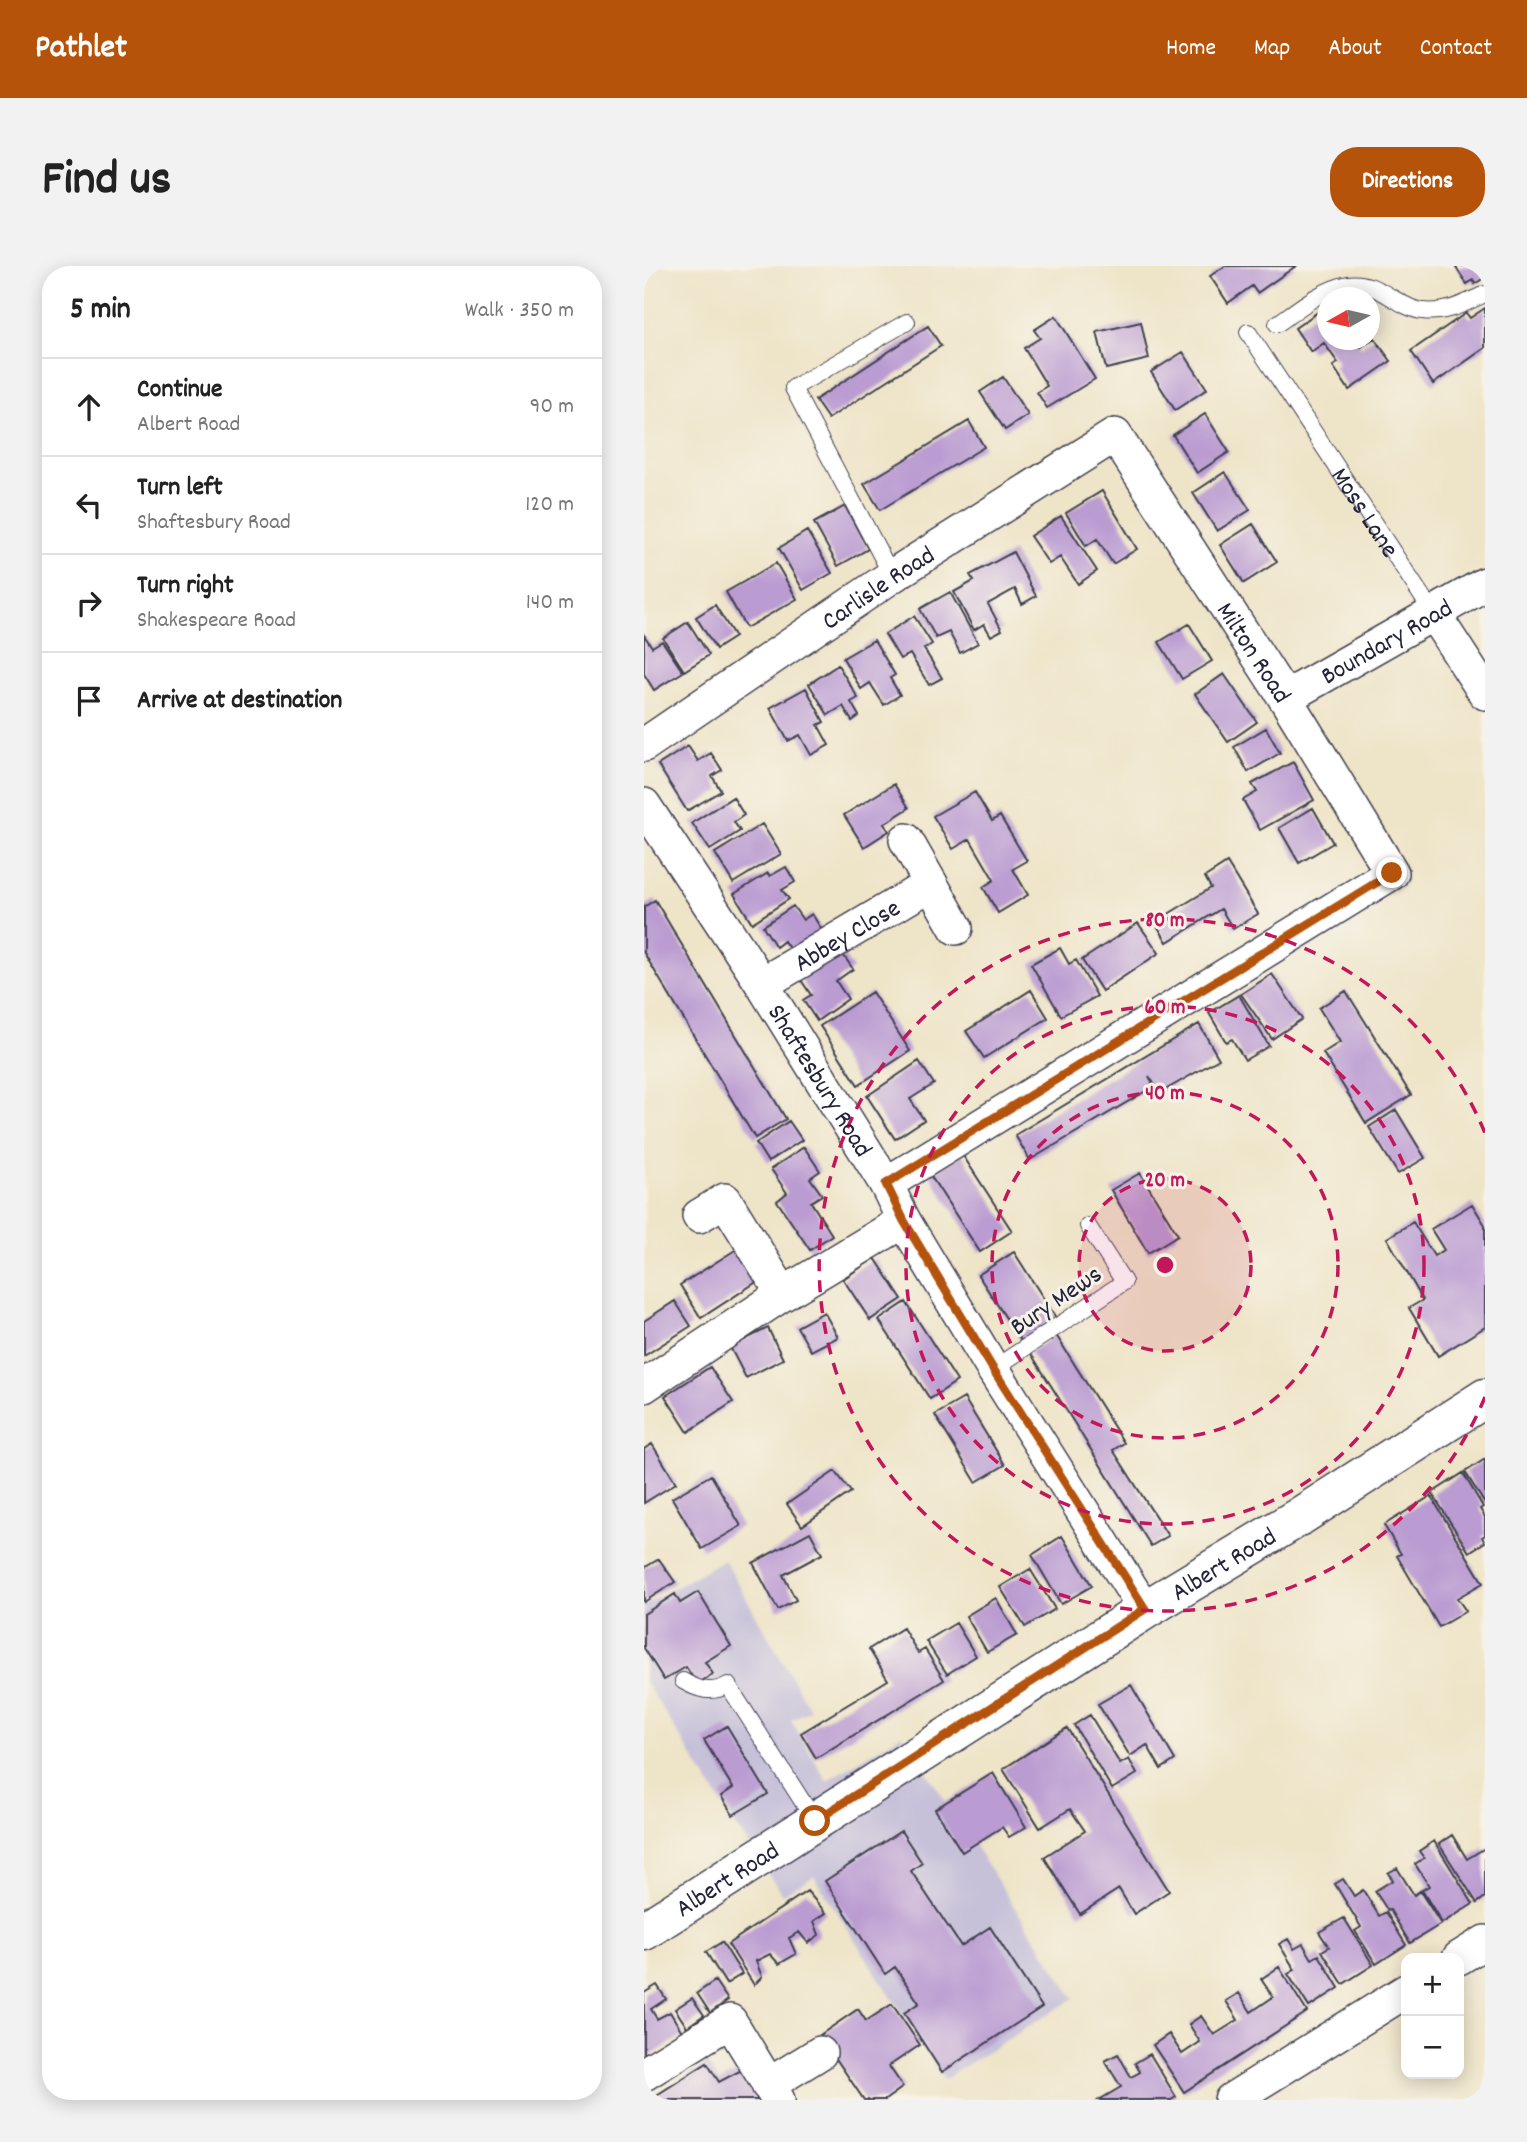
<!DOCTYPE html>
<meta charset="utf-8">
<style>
body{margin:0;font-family:Dekko,sans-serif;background:#f2f2f2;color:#222}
.controls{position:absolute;right:21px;bottom:21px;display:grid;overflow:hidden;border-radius:14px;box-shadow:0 4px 18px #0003}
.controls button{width:63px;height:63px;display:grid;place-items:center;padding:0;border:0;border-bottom:2px solid #e0e0e0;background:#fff;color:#222;font:35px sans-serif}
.compass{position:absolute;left:673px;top:21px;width:63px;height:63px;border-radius:50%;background:#fff;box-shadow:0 4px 18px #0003;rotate:262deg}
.stop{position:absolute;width:21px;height:21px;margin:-16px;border:5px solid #b45309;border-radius:50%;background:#fff}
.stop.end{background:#b45309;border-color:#fff;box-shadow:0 2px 7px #0008}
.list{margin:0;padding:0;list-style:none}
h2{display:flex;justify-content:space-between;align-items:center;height:91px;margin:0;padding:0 28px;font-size:30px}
h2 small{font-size:23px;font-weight:400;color:#767676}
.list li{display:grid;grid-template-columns:46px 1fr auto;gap:21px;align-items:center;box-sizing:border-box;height:98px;padding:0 28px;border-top:2px solid #e0e0e0}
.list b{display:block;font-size:26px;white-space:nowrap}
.list p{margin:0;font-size:23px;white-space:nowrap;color:#767676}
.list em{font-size:23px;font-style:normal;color:#767676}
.icon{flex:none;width:38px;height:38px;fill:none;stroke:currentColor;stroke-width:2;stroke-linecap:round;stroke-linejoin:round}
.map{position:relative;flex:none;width:841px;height:1834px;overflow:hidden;border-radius:28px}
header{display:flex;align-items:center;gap:42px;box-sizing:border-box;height:98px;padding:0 35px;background:#b45309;color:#fff}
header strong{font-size:33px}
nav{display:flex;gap:38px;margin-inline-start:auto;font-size:24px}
.intro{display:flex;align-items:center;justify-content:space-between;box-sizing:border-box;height:168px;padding:0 42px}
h1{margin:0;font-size:49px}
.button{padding:18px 32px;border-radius:28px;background:#b45309;color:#fff;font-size:24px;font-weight:700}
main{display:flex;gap:42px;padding:0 42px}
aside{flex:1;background:#fff;border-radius:28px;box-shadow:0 4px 18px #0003}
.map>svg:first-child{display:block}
</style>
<header>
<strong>Pathlet</strong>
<nav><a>Home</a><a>Map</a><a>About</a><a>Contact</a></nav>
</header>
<div class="intro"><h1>Find us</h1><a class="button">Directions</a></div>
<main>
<aside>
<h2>5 min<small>Walk · 350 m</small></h2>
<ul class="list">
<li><svg class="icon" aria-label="ahead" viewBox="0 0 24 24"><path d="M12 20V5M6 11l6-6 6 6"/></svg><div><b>Continue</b><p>Albert Road</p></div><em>90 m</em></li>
<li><svg class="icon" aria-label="left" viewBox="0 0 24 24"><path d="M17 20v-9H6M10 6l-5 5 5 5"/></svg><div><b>Turn left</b><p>Shaftesbury Road</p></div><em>120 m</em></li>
<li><svg class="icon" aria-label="right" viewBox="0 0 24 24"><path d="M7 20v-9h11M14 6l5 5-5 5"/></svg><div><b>Turn right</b><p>Shakespeare Road</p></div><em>140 m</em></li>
<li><svg class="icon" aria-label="arrive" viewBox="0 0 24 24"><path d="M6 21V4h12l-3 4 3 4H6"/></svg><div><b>Arrive at destination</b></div></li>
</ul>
</aside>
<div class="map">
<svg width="841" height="1834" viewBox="0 0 841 1834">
<rect width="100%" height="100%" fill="#f7f3e8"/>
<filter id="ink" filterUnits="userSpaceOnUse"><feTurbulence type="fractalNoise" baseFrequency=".0143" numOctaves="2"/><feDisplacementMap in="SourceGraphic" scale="14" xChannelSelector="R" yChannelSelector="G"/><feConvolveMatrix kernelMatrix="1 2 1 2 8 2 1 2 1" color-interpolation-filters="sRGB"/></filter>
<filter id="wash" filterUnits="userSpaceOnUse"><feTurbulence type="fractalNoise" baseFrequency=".00686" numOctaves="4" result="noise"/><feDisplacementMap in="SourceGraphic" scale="28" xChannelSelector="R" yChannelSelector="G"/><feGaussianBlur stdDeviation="1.57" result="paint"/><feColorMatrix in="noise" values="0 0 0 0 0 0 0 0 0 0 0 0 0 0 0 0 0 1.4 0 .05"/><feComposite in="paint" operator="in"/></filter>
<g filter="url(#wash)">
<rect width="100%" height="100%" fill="#eee4c8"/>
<!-- industrial -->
<path fill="#c6c0d9" d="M 80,1293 L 166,1444 L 147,1454 L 183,1515 L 258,1468 L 430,1732 L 300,1813 L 170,1610 L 138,1628 L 94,1563 L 0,1414 L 0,1340 Z"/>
<g id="blocks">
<!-- building -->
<path fill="#ba9bd2" d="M 581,0 L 652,0 L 613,27 L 608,20 L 584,37 L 566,10 Z
M 815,0 L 841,0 L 841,11 L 831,18 L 829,14 L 823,18 L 812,2 Z
M 684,39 L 684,74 L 712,74 L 717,81 L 730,72 L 747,95 L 705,124 L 689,100 L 694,97 L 680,77 L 667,86 L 651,62 Z
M 841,42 L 841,82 L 789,118 L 767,85 L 822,47 L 826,52 Z
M 412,50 L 451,113 L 403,142 L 393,126 L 403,120 L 380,82 L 396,72 L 390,64 Z
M 497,56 L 505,93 L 462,103 L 453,66 Z
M 284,60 L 297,80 L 184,153 L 171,134 Z
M 539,86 L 563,123 L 531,144 L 507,106 Z
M 359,111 L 384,149 L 361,164 L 336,126 Z
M 561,148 L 585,186 L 553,207 L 529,169 Z
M 325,155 L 340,181 L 236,244 L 220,218 Z
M 581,206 L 606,244 L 573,265 L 549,227 Z
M 458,225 L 493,283 L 469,298 L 453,273 L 442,280 L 422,247 Z
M 201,240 L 224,283 L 194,300 L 170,257 Z
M 417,250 L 453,305 L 434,318 L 416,291 L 405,298 L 386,270 Z
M 609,258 L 633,296 L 600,317 L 576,279 Z
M 163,265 L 188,307 L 159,324 L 135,282 Z
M 369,286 L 392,330 L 378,338 L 371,323 L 344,338 L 358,364 L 347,370 L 340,358 L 330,364 L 310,326 L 330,315 L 326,309 Z
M 132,297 L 153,333 L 102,362 L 82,326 Z
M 306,326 L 334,377 L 316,387 L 305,366 L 292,372 L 276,343 Z
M 71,339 L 91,371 L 72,383 L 52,351 Z
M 270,350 L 288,378 L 280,383 L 298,412 L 285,419 L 266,388 L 256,393 L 241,368 Z
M 44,356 L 65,389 L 40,405 L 19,372 Z
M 545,358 L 568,395 L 538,413 L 515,376 Z
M 0,369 L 8,381 L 18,375 L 39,406 L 10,424 L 0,408 Z
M 230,374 L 251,409 L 246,412 L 256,429 L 240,439 L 226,417 L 217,423 L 199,392 Z
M 194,399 L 214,432 L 207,436 L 215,450 L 208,455 L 199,440 L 184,449 L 165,418 Z
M 580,408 L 613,456 L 584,476 L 551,428 Z
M 162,422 L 180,456 L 174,459 L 185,479 L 167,489 L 156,469 L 144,475 L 126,442 Z
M 622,462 L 636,487 L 604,506 L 590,481 Z
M 44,480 L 54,495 L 67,487 L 78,504 L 68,510 L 77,525 L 43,545 L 14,499 Z
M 649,496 L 670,534 L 616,564 L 599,534 L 613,526 L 608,518 Z
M 250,518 L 265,542 L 240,558 L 245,565 L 220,581 L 200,549 Z
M 331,526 L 348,555 L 356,550 L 383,595 L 369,603 L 384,629 L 354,647 L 339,621 L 350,614 L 326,573 L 309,583 L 289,550 Z
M 89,531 L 100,549 L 90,556 L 96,565 L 66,584 L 48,557 Z
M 669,542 L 689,577 L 655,597 L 635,562 Z
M 118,558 L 137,588 L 89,617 L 71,587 Z
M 583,597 L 614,648 L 589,663 L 577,643 L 523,676 L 511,656 L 567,622 L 561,611 Z
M 142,601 L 151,616 L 138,624 L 145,633 L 108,657 L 90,628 L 124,607 L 126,610 Z
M 11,634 L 142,853 L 111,872 L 0,687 L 0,641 Z
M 149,640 L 159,654 L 168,648 L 181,669 L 150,690 L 140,675 L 132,681 L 119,660 Z
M 494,657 L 515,687 L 458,725 L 438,694 Z
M 416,682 L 425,698 L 432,694 L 453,730 L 417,750 L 387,698 Z
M 195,683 L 209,703 L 192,715 L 204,733 L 173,755 L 159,734 L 167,729 L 155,711 Z
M 628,708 L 658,753 L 628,773 L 597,728 Z
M 387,724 L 404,752 L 340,792 L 322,765 Z
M 702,725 L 767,829 L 722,857 L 679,787 L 696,776 L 675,742 Z
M 228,726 L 266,785 L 214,819 L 176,760 Z
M 595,729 L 625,780 L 601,794 L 588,773 L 582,776 L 565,747 Z
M 555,758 L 575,793 L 516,827 L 505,810 L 510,820 L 386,894 L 371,869 Z
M 275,795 L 290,818 L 266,833 L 280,854 L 251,873 L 223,830 Z
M 752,844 L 781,892 L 754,908 L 725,861 Z
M 145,855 L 158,874 L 124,896 L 112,877 Z
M 160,881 L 176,905 L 166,912 L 178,929 L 167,936 L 188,969 L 166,984 L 133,935 L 143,927 L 127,903 Z
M 318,888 L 368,965 L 336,986 L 286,909 Z
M 496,907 L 534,969 L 504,987 L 467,924 Z
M 828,938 L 841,959 L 841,1061 L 794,1090 L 765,1042 L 779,1034 L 743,972 L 769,956 L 790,990 L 800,984 L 787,963 Z
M 96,981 L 117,1013 L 57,1052 L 36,1019 Z
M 370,986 L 412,1052 L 377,1075 L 334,1009 Z
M 231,992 L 258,1033 L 226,1054 L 199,1013 Z
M 31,1035 L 47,1060 L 0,1090 L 0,1055 Z
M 262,1036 L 313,1115 L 286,1133 L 235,1054 Z
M 180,1046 L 194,1071 L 167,1085 L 153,1061 Z
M 124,1062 L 139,1093 L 102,1112 L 86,1081 Z
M 412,1069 L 480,1177 L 469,1184 L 524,1270 L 507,1280 L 386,1086 Z
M 66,1101 L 89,1136 L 44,1166 L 21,1130 Z
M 320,1132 L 361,1199 L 332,1216 L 291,1149 Z
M 8,1178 L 32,1217 L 0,1237 L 0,1183 Z
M 841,1193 L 841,1238 L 821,1206 Z
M 191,1205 L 207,1226 L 158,1260 L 143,1238 Z
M 819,1207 L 839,1241 L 836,1243 L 841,1251 L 841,1269 L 838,1271 L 841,1276 L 825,1286 L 788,1227 Z
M 67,1209 L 97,1260 L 58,1283 L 28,1232 Z
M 787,1230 L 839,1317 L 813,1332 L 822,1345 L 795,1361 L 753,1290 L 757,1288 L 740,1259 Z
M 166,1266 L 178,1288 L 139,1309 L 152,1334 L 134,1344 L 109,1297 Z
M 418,1270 L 448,1320 L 417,1338 L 388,1289 Z
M 15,1293 L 31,1316 L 0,1336 L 0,1302 Z
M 386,1303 L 411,1343 L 381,1361 L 356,1321 Z
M 54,1326 L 87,1380 L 61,1396 L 69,1408 L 53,1418 L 42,1401 L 20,1414 L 0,1382 L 0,1348 L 31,1328 L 36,1337 Z
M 352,1332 L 373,1369 L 343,1386 L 322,1350 Z
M 312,1357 L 332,1390 L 303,1408 L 282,1375 Z
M 259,1362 L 274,1387 L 281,1383 L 300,1414 L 172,1492 L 157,1467 L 244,1414 L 225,1383 Z
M 487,1419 L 531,1494 L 517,1503 L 503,1479 L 486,1490 L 454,1438 Z
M 446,1449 L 476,1498 L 485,1493 L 493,1508 L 468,1523 L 430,1459 Z
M 83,1460 L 124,1528 L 89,1549 L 77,1530 L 89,1522 L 60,1474 Z
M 423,1462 L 525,1625 L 490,1648 L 475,1623 L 436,1648 L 400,1591 L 441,1565 L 426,1543 L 396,1562 L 359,1503 Z
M 349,1507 L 382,1561 L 365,1571 L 358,1561 L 318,1586 L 291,1543 Z
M 257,1565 L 278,1597 L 267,1605 L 317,1680 L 346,1661 L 398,1741 L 298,1806 L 260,1747 L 275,1737 L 251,1701 L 241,1708 L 181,1615 Z
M 808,1569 L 823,1593 L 841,1582 L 841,1631 L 833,1637 L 795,1578 Z
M 790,1575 L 829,1638 L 798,1657 L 778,1624 L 785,1620 L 771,1598 L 780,1592 L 775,1585 Z
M 753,1602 L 770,1629 L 776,1625 L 797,1658 L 766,1677 L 746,1644 L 744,1645 L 731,1625 L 749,1614 L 744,1607 Z
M 699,1613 L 710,1630 L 719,1624 L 735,1650 L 742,1646 L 762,1679 L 732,1698 L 711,1665 L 717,1661 L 691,1618 Z
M 163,1625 L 182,1647 L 170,1655 L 175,1669 L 164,1677 L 155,1666 L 145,1672 L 152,1688 L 135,1698 L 126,1688 L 112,1695 L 118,1711 L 110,1719 L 84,1678 Z
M 700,1652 L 729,1699 L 699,1718 L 678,1685 L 685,1681 L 675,1666 Z
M 644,1673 L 650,1683 L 659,1678 L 668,1693 L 675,1689 L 695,1722 L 665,1741 L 644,1708 L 651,1704 L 635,1678 Z
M 78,1676 L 98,1708 L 82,1718 L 62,1686 Z
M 635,1701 L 663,1746 L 540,1826 L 509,1779 L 525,1768 L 538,1788 L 556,1776 L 545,1758 L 557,1750 L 570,1769 L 594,1754 L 582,1735 L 595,1727 L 607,1746 L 629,1731 L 617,1713 Z
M 71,1715 L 84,1734 L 66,1747 L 53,1727 Z
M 13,1719 L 22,1733 L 7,1743 L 13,1753 L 26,1746 L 40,1769 L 0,1794 L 0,1727 Z
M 48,1732 L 60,1749 L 43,1761 L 31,1743 Z
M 248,1738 L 276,1779 L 245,1800 L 259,1821 L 241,1834 L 220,1834 L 176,1769 L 214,1743 L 222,1755 Z
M 474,1788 L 487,1811 L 496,1806 L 491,1797 L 506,1788 L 532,1831 L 527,1834 L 455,1834 L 477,1821 L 461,1795 Z
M 63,1797 L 75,1816 L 105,1800 L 116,1834 L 5,1834 Z"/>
</g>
</g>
<g filter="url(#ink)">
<use href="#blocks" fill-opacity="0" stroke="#413f50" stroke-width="2"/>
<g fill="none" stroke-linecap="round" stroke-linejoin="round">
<defs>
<g id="lane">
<path d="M 633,58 C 654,43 678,23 704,18 C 733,13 755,43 779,45 C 802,48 821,37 841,28"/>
<path id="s1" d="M 604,66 L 789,347"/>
<path d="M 248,310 L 149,122 L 263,56"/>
<path d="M 349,1103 L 480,1016 L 444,960"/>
<path d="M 39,1415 C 54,1424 68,1428 84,1419 L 171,1555"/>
</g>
<g id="street">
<path d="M 789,347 L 841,427"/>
<path id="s2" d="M 641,432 L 841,318"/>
<path id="s3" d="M 0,479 L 248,310 L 471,169 L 641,432 L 748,607 L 242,918"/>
<path id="s4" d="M 0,539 L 118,718 L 242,918 L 260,955 L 349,1103 L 501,1344"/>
<path d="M 287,618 L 312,662"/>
<path id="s5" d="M 118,718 L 287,618 L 262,574"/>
<path d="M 55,950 L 81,934 L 139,1028 L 260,955"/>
<path d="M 0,1120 L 139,1028"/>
<path d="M 815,1692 L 841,1676"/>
<path d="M 0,1808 L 86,1755 L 134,1834"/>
<path d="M 124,1819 L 176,1787"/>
<path d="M 587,1834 L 762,1725"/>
</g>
<g id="secondary">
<path id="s6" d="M 0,1665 L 501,1344 L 655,1251 L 841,1132"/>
</g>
</defs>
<!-- lane casing -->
<use href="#lane" stroke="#413f50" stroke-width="18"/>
<!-- street casing -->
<use href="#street" stroke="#413f50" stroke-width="36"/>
<!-- secondary casing -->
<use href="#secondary" stroke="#413f50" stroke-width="41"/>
<!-- lane -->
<use href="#lane" stroke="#fff" stroke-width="16"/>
<!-- street -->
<use href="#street" stroke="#fff" stroke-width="33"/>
<!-- secondary -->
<use href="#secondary" stroke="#fff" stroke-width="38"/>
</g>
</g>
<g fill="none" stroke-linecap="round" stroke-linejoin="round" filter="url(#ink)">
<!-- route -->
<path stroke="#b45309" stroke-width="9" d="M 171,1555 L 501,1343 L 349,1103 L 260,955 L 242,918 L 748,607"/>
</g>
<!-- distance rings -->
<circle cx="521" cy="999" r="86" fill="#c2185b" fill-opacity=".12"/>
<g fill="none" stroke="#c2185b" stroke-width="3.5" stroke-dasharray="12 9">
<circle cx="521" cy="999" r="86"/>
<circle cx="521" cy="999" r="173"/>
<circle cx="521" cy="999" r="259"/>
<path d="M841 1131A346 346 0 1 1 841 867"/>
</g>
<g text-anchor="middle" stroke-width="6" stroke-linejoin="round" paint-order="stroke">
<!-- street labels -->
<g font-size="26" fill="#22223b" stroke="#f7f3e8">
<text dy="9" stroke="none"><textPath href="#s1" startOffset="215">Moss Lane</textPath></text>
<text dy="9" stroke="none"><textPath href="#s3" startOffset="282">Carlisle Road</textPath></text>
<text dy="9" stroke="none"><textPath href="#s2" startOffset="116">Boundary Road</textPath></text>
<text dy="9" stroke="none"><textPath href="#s3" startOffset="822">Milton Road</textPath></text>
<text dy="9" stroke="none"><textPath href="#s5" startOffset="98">Abbey Close</textPath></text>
<text dy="9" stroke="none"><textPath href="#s4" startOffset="327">Shaftesbury Road</textPath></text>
<text transform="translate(411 1033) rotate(-34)" y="9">Bury Mews</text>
<text dy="9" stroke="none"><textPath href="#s6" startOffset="686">Albert Road</textPath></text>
<text dy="9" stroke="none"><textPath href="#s6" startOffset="98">Albert Road</textPath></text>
</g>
</g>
<circle cx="521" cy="999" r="10" fill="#c2185b" stroke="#f7f3e8" stroke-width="3.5"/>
<g font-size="21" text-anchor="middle" font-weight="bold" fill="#c2185b" stroke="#f7f3e8" stroke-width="6" stroke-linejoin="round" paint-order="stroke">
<text x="521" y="660">80 m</text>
<text x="521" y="747">60 m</text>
<text x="521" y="833">40 m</text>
<text x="521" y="920">20 m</text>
</g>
</svg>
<div class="controls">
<button>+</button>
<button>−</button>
</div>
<svg class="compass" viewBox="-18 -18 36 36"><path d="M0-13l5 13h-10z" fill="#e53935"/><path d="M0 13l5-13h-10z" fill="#767676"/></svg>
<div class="stop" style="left:171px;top:1555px"></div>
<div class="stop end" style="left:748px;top:607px"></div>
</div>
</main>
